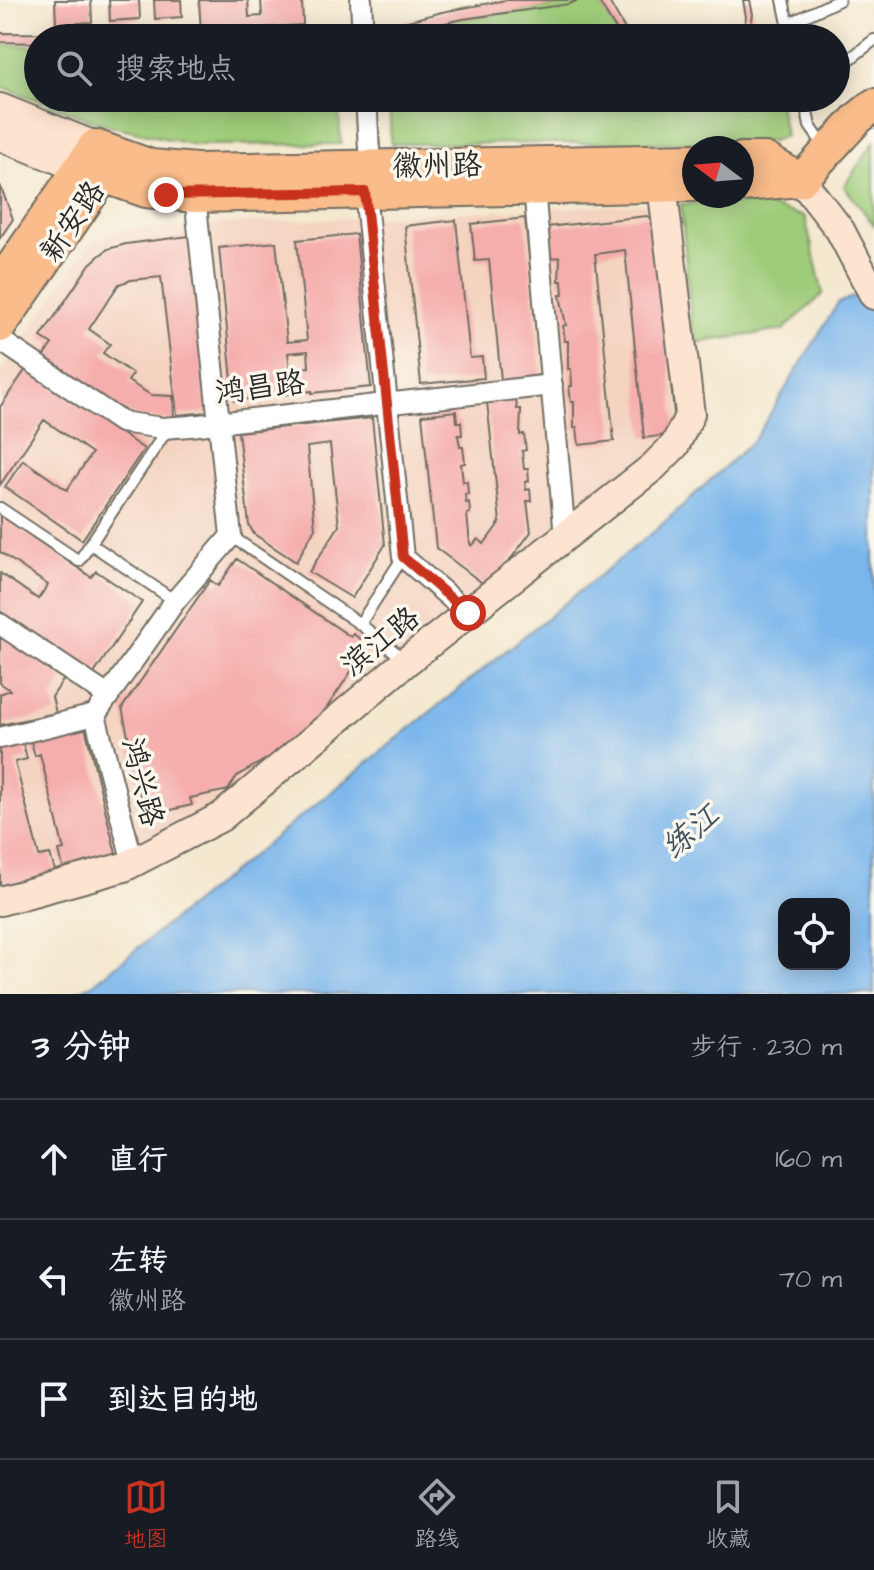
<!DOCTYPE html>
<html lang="zh">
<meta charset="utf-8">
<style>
body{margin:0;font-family:"Architects Daughter","LXGW WenKai TC",sans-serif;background:#242831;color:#f1f3f6}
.controls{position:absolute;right:24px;bottom:24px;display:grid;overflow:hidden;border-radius:16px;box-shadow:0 4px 20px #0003}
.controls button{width:72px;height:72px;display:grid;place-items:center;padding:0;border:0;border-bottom:2px solid #363941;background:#171b24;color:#f1f3f6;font:40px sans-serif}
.compass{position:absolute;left:682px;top:136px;width:72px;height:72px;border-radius:50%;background:#171b24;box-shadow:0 4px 20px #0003;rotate:286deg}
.stop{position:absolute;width:24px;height:24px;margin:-18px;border:6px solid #c8321e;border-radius:50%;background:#fff}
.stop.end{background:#c8321e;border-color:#fff;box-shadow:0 2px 8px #0008}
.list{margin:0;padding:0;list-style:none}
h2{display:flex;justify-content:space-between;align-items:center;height:104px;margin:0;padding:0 32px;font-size:34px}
h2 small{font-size:26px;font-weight:400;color:#9ea1a6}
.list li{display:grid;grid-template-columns:52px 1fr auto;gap:24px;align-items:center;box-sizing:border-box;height:120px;padding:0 32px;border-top:2px solid #363941}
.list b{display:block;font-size:30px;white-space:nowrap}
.list p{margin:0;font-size:26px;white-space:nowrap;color:#9ea1a6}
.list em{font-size:26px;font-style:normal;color:#9ea1a6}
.icon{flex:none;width:44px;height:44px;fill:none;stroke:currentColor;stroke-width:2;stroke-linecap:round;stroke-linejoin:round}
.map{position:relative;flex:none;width:874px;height:994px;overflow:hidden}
.search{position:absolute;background:#171b24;box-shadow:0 4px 20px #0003;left:24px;right:24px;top:24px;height:88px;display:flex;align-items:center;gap:20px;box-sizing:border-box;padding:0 28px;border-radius:44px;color:#9ea1a6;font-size:30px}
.sheet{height:464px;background:#171b24}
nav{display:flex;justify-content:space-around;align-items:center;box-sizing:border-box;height:112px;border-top:2px solid #363941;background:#171b24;font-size:22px;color:#9ea1a6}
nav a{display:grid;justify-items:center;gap:4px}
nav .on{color:#c8321e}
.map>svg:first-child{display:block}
</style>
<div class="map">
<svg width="874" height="994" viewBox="0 0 874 994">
<rect width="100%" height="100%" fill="#fbf7ec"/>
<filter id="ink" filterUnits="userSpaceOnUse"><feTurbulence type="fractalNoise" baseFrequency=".0125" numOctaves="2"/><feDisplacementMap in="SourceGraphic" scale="16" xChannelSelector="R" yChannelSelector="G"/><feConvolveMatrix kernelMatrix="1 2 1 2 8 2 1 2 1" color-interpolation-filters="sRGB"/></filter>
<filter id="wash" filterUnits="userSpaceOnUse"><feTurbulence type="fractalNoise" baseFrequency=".006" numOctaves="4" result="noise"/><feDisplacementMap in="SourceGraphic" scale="32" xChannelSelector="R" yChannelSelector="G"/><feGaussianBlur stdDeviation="1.8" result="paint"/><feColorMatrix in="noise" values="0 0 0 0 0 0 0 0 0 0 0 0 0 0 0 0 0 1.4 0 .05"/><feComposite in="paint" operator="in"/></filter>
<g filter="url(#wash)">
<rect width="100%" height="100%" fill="#f4e8cf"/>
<!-- built -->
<path fill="#f4d3c0" d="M 659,203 L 681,429 L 274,768 L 124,862 L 0,895 L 0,372 L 91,243 L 121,229 Z"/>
<!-- green -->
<path fill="#9ecc79" stroke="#647c52" stroke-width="2" d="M 579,0 L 598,0 L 621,38 L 387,38 L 386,35 L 463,19 L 569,4 Z
M 0,45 L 38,46 L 38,98 L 338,98 L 341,144 L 194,145 L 99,123 L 0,86 Z
M 389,98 L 778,98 L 785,136 L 768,142 L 391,144 Z
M 874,142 L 874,225 L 844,186 Z
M 761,203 L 805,217 L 823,294 L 783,330 L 693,343 L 681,204 Z"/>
<!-- water -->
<path fill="#7ab6ec" stroke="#52708c" stroke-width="2" fill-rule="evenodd" d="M 874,288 L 874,994 L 72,994 L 92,985 L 657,529 L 754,440 L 838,303 ZM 784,904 L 844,904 L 844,964 L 784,964 Z"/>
<g id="blocks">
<!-- building -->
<path fill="#f5aeac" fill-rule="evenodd" d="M 55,0 L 91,0 L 92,22 L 56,25 Z
M 109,0 L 139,0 L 140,19 L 110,21 Z
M 154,0 L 181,0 L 182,17 L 155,19 Z
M 199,0 L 248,0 L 249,17 L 262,16 L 261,0 L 302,0 L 303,25 L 201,32 Z
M 506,0 L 579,0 L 569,4 L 463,19 L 379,38 L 333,38 L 333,30 L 377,26 L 378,29 L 442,12 Z
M 598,0 L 608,0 L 630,38 L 621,38 Z
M 743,0 L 750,0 L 753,15 L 749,32 L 742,38 L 735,38 L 744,29 L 746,17 Z
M 0,33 L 111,34 L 133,36 L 133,38 L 38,38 L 38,43 L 0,42 Z
M 0,185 L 13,219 L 0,238 Z
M 647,216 L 655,221 L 676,434 L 644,438 L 625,250 L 595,254 L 614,441 L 579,445 L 577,427 L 574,428 L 574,402 L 571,402 L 569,386 L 572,386 L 571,369 L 568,369 L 568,341 L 565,341 L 563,326 L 566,325 L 560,295 L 563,295 L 562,281 L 559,281 L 560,257 L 550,258 L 547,227 Z
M 525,218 L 541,375 L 501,380 L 489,260 L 475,261 L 471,224 Z
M 456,220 L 470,358 L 482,357 L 484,378 L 421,384 L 405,226 Z
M 356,234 L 371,387 L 312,393 L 312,391 L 234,401 L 219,248 L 276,242 L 287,342 L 307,340 L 297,240 ZM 308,351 L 309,367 L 290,369 L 288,353 Z
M 189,236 L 209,412 L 177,415 L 161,277 L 131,280 L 119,284 L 89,329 L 110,344 L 103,353 L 133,374 L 128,381 L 151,395 L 173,396 L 174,421 L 136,416 L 116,406 L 44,356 L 52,344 L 41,337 L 90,264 L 99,256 L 108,249 L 126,244 Z
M 26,369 L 144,449 L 82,540 L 5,487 L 23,460 L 67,490 L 92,453 L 44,420 L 0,485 L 0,407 Z
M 516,399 L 517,409 L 521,409 L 520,435 L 524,434 L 526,450 L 522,451 L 524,469 L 528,469 L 529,481 L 525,482 L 526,490 L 530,489 L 531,501 L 527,501 L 531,532 L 489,588 L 436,548 L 422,415 L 456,411 L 457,422 L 461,422 L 462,435 L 458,435 L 460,447 L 463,447 L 465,463 L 461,464 L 463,482 L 467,481 L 468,494 L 465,494 L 466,503 L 469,502 L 470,513 L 467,514 L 470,544 L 472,546 L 478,539 L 484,544 L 500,522 L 487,402 Z
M 372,418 L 385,545 L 352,598 L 309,572 L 339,526 L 330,444 L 307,447 L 315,528 L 296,562 L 254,534 L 249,525 L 238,432 Z
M 0,515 L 91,577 L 96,571 L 142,602 L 93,675 L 0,611 L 0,573 L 38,599 L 48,585 L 0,552 Z
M 237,559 L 351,637 L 353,634 L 369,645 L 309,734 L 237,776 L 228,790 L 190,798 L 192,805 L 145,816 L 122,708 L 210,580 L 218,586 Z
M 0,635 L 64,679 L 52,697 L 56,713 L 0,725 L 0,694 L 10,690 L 0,683 Z
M 85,727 L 117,858 L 64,871 L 59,851 L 64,850 L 40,754 L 35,756 L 31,741 Z
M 22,739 L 27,759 L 15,762 L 39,856 L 50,854 L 56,874 L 0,889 L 0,744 Z"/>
</g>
</g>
<g filter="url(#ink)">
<use href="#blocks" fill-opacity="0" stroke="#716d64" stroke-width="2"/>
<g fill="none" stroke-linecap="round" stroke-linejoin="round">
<defs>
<path id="lane" d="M 783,0 L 791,38
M 788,24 L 839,0
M 836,70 L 874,40
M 804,98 L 810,126 L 824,146
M 0,508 L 79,561 L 167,430
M 231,536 L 360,624 L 405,660
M 91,544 L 175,601
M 360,624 L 403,557"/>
<path id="street" d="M 361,0 L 363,38
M 366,98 L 370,166
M 534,188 L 565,537
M 365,192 L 403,557 L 468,613
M 0,340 L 121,422 L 162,428 L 190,426 L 552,385
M 0,624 L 108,696
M 95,715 L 175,601 L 231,536 L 195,196
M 95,715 L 133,863
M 0,738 L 95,715"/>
<path id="secondary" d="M 0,108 L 95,146
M 0,136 L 80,168
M 801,180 L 840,230 L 874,295
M 0,901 L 124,867 L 221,817 L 407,661 L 653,467 L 675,445 L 690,414 L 662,185"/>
<path id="primary" d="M 742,159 L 765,159 L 801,180
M 80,168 L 146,191 L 195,196 L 694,185
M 742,185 L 801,180 L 857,119 L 874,105
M 0,284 L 95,146 L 151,166 L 197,170 L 694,160
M 0,326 L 114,161"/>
</defs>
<!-- lane casing -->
<use href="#lane" stroke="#716d64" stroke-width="14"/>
<!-- street casing -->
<use href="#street" stroke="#716d64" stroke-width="24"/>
<!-- secondary casing -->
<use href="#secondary" stroke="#716d64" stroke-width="32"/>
<!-- primary casing -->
<use href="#primary" stroke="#716d64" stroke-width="36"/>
<!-- lane -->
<use href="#lane" stroke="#fff" stroke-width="10"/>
<!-- street -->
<use href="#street" stroke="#fff" stroke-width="20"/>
<!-- secondary -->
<use href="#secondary" stroke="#fde4d0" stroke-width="28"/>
<!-- primary -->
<use href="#primary" stroke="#f9bc8a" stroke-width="32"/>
</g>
</g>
<g fill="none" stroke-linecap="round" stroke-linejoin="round" filter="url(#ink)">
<!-- route -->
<path stroke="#c8321e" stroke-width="10" d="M 166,195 L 365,192 L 403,557 L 468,613"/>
</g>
<g text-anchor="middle" stroke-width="7" stroke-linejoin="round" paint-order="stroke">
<!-- street labels -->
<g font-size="30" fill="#2b2b2b" stroke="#fbf7ec">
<text transform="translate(437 165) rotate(-1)" y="10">徽州路</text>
<text transform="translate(72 221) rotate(-56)" y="10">新安路</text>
<text transform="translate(260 387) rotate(-7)" y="10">鸿昌路</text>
<text transform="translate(380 641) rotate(-39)" y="10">滨江路</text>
<text transform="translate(143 782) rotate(76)" y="10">鸿兴路</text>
</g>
<!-- water labels -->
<g font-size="32" font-style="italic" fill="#435565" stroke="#fbf7ec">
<text transform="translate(690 831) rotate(-41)" y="11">练江</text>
</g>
</g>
</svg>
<div class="controls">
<button><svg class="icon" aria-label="locate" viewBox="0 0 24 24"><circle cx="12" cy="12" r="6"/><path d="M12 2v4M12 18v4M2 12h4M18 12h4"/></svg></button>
</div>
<svg class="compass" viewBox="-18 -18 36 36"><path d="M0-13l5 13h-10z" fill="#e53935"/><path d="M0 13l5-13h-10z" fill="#9ea1a6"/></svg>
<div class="stop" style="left:468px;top:613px"></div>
<div class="stop end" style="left:166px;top:195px"></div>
<div class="search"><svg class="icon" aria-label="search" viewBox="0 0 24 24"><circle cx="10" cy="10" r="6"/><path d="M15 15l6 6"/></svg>搜索地点</div>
</div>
<section class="sheet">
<h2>3 分钟<small>步行 · 230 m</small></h2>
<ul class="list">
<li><svg class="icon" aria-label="ahead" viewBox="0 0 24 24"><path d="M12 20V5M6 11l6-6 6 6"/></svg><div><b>直行</b></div><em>160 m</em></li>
<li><svg class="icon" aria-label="left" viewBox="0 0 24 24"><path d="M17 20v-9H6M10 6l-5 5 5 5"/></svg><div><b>左转</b><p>徽州路</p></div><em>70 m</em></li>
<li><svg class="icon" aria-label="arrive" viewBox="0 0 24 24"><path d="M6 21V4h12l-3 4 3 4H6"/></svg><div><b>到达目的地</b></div></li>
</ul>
</section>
<nav>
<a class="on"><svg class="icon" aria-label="map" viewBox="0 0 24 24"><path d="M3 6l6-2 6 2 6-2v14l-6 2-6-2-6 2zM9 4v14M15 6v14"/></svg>地图</a>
<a><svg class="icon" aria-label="directions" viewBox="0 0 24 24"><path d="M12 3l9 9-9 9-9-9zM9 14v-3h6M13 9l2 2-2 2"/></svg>路线</a>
<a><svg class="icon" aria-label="saved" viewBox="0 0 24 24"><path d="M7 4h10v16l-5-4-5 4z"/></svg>收藏</a>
</nav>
